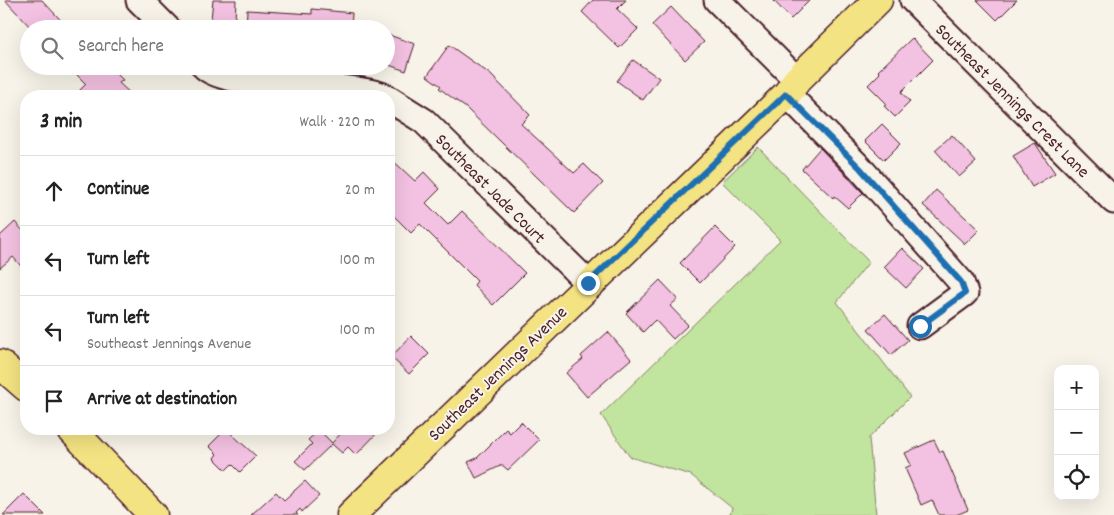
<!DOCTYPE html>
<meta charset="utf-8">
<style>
body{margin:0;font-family:Dekko,sans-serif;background:#f2f2f2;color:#222}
.controls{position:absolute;right:15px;bottom:15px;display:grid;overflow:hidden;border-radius:10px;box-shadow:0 5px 20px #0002}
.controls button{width:45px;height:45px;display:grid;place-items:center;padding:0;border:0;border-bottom:1px solid #e0e0e0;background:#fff;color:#222;font:25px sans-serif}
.stop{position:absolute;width:15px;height:15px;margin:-11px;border:4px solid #1f6fb2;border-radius:50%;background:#fff}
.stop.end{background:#1f6fb2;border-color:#fff;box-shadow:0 1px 5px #0008}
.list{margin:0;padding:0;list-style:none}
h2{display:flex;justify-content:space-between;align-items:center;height:65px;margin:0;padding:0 20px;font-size:21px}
h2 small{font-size:16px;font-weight:400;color:#767676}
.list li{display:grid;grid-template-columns:32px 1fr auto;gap:15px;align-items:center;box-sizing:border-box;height:70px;padding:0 20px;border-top:1px solid #e0e0e0}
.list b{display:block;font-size:19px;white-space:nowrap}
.list p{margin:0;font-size:16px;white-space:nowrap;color:#767676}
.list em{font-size:16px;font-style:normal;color:#767676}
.icon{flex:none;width:28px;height:28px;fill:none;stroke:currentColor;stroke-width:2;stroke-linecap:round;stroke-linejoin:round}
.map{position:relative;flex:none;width:1114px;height:515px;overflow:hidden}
.search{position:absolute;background:#fff;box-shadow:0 5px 20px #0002;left:20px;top:20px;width:375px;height:55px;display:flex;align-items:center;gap:12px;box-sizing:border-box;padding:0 18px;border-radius:28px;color:#767676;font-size:19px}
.panel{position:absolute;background:#fff;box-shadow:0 5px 20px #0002;left:20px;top:90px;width:375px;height:345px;border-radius:20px}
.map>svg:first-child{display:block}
</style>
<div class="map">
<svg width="1114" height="515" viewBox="0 0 1114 515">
<rect width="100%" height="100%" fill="#f7f3e8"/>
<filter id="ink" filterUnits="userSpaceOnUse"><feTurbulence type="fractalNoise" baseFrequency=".02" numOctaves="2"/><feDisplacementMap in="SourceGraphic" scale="10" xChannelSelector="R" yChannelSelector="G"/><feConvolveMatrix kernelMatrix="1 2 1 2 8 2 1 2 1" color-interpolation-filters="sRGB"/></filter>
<g filter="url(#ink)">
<!-- green -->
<path fill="#c1e49e" stroke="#868264" d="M 758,147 L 869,262 L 837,302 L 910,397 L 869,438 L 876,515 L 730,515 L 732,508 L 691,475 L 630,457 L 601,415 L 780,240 L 722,182 Z"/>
<!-- building -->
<path fill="#f3c1e1" stroke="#4a1f2b" d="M 5,0 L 42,0 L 69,29 L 32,29 Z
M 213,0 L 236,0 L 235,21 L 211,19 Z
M 593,0 L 626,0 L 617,9 L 638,29 L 619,48 L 582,12 Z
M 773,0 L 810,0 L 791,19 Z
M 977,0 L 1017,0 L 997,20 Z
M 671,7 L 704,42 L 685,60 L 652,25 Z
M 312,9 L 352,13 L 351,29 L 246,29 L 247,10 L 312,14 Z
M 386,34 L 415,44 L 406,71 L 386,64 Z
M 912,38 L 933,60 L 901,92 L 910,102 L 895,117 L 884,106 L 887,104 L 868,85 L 880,73 L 878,71 Z
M 449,45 L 490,74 L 530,115 L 521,124 L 574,173 L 584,164 L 603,183 L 574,213 L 466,108 L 439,88 L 441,86 L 427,76 Z
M 633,60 L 659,78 L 643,100 L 617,81 Z
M 68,66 L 109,66 L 123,80 L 119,83 L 133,96 L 74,96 L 86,84 Z
M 882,124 L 901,143 L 884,160 L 865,141 Z
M 952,135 L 976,162 L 959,177 L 935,150 Z
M 1035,143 L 1055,173 L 1032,187 L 1013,156 Z
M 820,148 L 863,193 L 848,208 L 834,196 L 833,198 L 802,169 Z
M 389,157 L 415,181 L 424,172 L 440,189 L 426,203 L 448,225 L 462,211 L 525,273 L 493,305 L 474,285 L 477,281 L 420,224 L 411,233 L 389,211 Z
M 936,190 L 979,230 L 965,244 L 923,205 Z
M 15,222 L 26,234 L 26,272 L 13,257 L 0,268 L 0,236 Z
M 715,227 L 735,247 L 700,283 L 680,263 Z
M 902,248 L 924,269 L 906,288 L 884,267 Z
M 660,280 L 678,299 L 670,306 L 688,325 L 673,339 L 655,320 L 643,332 L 626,313 Z
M 885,314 L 908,340 L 891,355 L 868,329 Z
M 608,332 L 631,359 L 587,397 L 566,373 L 583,359 L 581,356 Z
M 411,336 L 429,354 L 409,374 L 391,357 Z
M 521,422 L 539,440 L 508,470 L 502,465 L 476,478 L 468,462 L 477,458 L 506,429 L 510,433 Z
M 226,429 L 256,456 L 240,472 L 232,464 L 226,470 L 214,458 L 217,454 L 209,446 Z
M 345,429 L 381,429 L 356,455 L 348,447 L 342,453 L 332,444 L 305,470 L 295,461 L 312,444 L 308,440 L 319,430 L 332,443 Z
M 934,440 L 940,452 L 943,451 L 968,510 L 956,515 L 939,515 L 932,500 L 921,505 L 905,468 L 911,465 L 905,453 Z
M 305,481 L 319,496 L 302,512 L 300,509 L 296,513 L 298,515 L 251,515 L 276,492 L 284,500 Z
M 24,494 L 45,515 L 3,515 Z"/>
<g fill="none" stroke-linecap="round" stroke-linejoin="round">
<defs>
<path id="minor" d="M 139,0 L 168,29
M 717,0 L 797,80
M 913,0 L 1114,201
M 204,66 C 226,90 344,81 384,96
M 787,94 L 860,168 L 961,282 L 965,293 L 920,326
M 389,99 L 424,121 L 588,283"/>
<path id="major" d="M 0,364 L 26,387
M 71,429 L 153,515
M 351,515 L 787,94 L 797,80 L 878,0"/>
</defs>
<!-- minor casing -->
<use href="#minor" stroke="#4a1f2b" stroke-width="29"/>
<!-- major casing -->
<use href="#major" stroke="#4a1f2b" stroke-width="31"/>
<!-- minor -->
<use href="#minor" stroke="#f7f3e8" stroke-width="25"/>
<!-- major -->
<use href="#major" stroke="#f4e382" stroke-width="28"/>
</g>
</g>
<g fill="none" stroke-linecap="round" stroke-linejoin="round" filter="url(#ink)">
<!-- route -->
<path stroke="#1f6fb2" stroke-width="6" d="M 588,283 L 786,94 L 860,168 L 961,282 L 965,293 L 920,326"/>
</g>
<g text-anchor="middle" stroke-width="4" stroke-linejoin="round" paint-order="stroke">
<!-- street labels -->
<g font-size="18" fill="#4a1f2b" stroke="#f7f3e8">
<text transform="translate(1013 100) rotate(45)" y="6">Southeast Jennings Crest Lane</text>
<text transform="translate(491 188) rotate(45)" y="6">Southeast Jade Court</text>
<text transform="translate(497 373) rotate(-44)" y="6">Southeast Jennings Avenue</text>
</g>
</g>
</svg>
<div class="controls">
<button>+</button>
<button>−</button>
<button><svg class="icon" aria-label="locate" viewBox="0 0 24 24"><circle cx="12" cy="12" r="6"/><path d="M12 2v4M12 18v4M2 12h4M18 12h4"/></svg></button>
</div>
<div class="stop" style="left:920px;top:326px"></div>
<div class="stop end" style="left:588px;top:283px"></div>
<div class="search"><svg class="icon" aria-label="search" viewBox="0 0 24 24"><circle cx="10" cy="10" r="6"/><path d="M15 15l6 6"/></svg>Search here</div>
<section class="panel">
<h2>3 min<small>Walk · 220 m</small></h2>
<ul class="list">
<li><svg class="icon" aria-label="ahead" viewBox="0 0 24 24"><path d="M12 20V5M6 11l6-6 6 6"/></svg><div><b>Continue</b></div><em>20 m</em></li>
<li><svg class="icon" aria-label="left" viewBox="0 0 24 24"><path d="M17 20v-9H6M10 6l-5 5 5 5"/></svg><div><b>Turn left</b></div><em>100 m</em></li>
<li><svg class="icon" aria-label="left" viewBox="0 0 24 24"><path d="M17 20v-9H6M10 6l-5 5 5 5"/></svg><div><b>Turn left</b><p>Southeast Jennings Avenue</p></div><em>100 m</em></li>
<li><svg class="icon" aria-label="arrive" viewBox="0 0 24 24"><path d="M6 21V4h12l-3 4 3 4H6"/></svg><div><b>Arrive at destination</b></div></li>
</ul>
</section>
</div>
